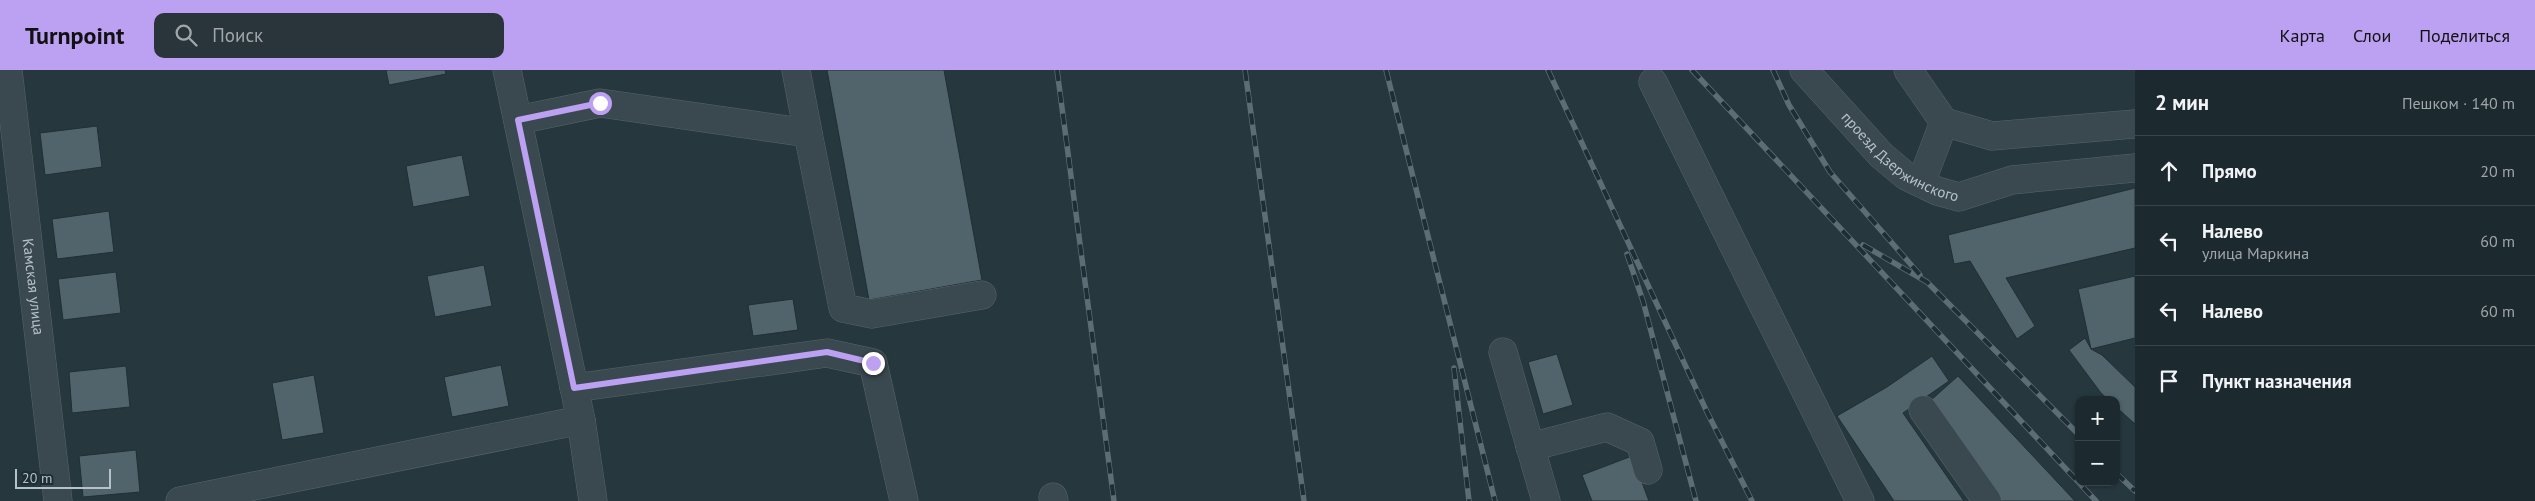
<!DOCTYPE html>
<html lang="ru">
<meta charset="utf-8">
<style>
body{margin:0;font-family:"PT Sans",sans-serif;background:#29353a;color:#f1f3f6}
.controls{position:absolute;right:15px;bottom:15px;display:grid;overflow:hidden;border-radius:10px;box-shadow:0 1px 4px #0004}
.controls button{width:45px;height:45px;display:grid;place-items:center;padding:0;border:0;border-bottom:1px solid #3a454a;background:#1c292e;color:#f1f3f6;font:25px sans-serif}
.scale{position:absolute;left:15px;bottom:12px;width:96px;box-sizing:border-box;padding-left:5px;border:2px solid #b6c2c9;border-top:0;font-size:14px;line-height:18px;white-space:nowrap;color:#b6c2c9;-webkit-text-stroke:4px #1f2d34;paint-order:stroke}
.stop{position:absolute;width:15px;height:15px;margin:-11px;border:4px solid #bca0f2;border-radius:50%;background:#fff}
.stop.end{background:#bca0f2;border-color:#fff;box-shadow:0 1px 5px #0008}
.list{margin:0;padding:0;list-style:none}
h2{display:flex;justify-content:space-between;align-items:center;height:65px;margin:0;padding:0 20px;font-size:21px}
h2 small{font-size:16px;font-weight:400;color:#a0a6aa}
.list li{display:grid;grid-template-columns:32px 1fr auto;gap:15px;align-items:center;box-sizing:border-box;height:70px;padding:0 20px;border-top:1px solid #3a454a}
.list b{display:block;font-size:19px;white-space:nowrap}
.list p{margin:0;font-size:16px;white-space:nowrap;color:#a0a6aa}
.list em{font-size:16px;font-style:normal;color:#a0a6aa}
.icon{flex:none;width:28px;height:28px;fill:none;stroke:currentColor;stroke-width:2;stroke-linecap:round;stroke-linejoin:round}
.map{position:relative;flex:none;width:2135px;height:431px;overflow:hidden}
header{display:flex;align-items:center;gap:30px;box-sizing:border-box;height:70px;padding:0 25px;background:#bca0f2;color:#111}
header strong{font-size:24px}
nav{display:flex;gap:28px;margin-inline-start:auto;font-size:18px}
.search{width:350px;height:45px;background:#29353a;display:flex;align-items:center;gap:12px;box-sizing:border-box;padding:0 18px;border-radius:10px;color:#a0a6aa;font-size:19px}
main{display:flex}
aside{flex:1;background:#1c292e}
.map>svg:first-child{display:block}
</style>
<header>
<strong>Turnpoint</strong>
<div class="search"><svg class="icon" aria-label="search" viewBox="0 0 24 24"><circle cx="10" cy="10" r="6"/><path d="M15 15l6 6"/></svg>Поиск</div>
<nav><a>Карта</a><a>Слои</a><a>Поделиться</a></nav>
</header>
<main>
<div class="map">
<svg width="2135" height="431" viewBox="0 0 2135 431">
<rect width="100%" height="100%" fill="#26373e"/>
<!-- building -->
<path fill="#51646b" stroke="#212f36" d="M 386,0 L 445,0 L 446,4 L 389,15 Z
M 827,0 L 944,0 L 982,210 L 869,230 Z
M 97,56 L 102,97 L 45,105 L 40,63 Z
M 462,85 L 470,126 L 413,137 L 406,96 Z
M 2135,118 L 2135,178 L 2006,208 L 2035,256 L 2017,269 L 1970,191 L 1954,194 L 1948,165 Z
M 109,141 L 114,182 L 57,189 L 52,149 Z
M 484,195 L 492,236 L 435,247 L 427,206 Z
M 116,202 L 121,243 L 63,250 L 58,209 Z
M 2135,206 L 2135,268 L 2091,279 L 2078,219 Z
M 793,229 L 798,260 L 753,266 L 748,235 Z
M 2085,268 L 2091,279 L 2102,285 L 2135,317 L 2135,354 L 2116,337 L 2116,330 L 2109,330 L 2101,323 L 2069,280 Z
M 1557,284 L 1573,335 L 1543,344 L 1528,292 Z
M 1932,286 L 1949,311 L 1903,343 L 1964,431 L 1894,431 L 1837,346 L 1887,317 Z
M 501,295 L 509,336 L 452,347 L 444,307 Z
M 126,296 L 130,337 L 72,343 L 69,302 Z
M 314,305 L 324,363 L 282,370 L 272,313 Z
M 1958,306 L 2075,431 L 2000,431 L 1930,331 Z
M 136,380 L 140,422 L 83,427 L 79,386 Z
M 1632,386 L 1649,431 L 1592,431 L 1582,405 Z"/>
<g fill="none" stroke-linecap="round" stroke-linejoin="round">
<defs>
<g id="minor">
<path id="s1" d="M 8,0 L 58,431"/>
<path d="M 507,0 L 581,350 L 593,431"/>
<path d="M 796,0 L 808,63"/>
<path id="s2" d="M 1804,0 L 1881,85 L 1906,106 L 1937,121 L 1959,127 L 2012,110 L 2135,98"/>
<path d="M 1908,0 L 1944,52 L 1921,113"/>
<path d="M 1653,12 L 1860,431"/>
<path d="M 518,50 L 600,33 L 808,63 L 843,238 L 872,244 L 982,225"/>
<path d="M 1944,52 L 1992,66 L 2135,54"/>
<path d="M 1503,282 L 1546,431"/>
<path d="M 574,318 L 827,283 L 873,293 L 904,431"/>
<path d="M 1923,340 L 1987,431"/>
<path d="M 1530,377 L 1607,357 L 1640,372 L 1648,400"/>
<path d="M 1053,427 L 1054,431"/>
<path d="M 180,431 L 581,350"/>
</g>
</defs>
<!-- minor casing -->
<use href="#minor" stroke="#58656c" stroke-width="29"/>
<!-- minor -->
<use href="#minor" stroke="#3a484f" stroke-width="28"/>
<defs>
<path id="rail" d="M 1057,0 L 1114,431
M 1245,0 L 1304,431
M 1386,0 L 1495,431
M 1548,0 L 1707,342 L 1752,431
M 1692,0 L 2096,431
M 1773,0 L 1789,35 L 1830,102 L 1920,205
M 1863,175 L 1927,212 L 2079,365
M 1627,184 L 1643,231 L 1696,431
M 1454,298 L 1469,431
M 2116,403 L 2135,421"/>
</defs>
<!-- rail casing -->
<use href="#rail" stroke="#5c6d75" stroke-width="5.5"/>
<!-- rail -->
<use href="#rail" stroke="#1f2d34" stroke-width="4" stroke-dasharray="11" stroke-linecap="butt"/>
</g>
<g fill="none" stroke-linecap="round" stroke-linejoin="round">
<!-- route -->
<path stroke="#bca0f2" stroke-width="6" d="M 600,33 L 518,50 L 574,318 L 827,282 L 873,293"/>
</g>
<g text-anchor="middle" stroke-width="5" stroke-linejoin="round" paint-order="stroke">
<!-- street labels -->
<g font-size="15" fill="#b6c2c9" stroke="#1f2d34">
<text dy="5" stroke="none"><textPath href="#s2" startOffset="132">проезд Дзержинского</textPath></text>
<text dy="5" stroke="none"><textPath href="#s1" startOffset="218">Камская улица</textPath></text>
</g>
</g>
</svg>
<div class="controls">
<button>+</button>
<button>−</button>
</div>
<div class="scale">20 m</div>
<div class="stop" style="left:600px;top:33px"></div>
<div class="stop end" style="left:873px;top:293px"></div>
</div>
<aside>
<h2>2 мин<small>Пешком · 140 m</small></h2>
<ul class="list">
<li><svg class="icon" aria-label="ahead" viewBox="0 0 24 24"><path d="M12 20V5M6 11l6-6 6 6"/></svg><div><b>Прямо</b></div><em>20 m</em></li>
<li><svg class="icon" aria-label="left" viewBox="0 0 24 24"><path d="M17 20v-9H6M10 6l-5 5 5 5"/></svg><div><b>Налево</b><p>улица Маркина</p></div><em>60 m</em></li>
<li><svg class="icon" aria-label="left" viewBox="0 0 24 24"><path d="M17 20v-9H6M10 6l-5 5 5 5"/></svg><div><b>Налево</b></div><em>60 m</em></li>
<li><svg class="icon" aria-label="arrive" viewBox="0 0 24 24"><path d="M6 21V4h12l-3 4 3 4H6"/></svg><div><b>Пункт назначения</b></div></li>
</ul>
</aside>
</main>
